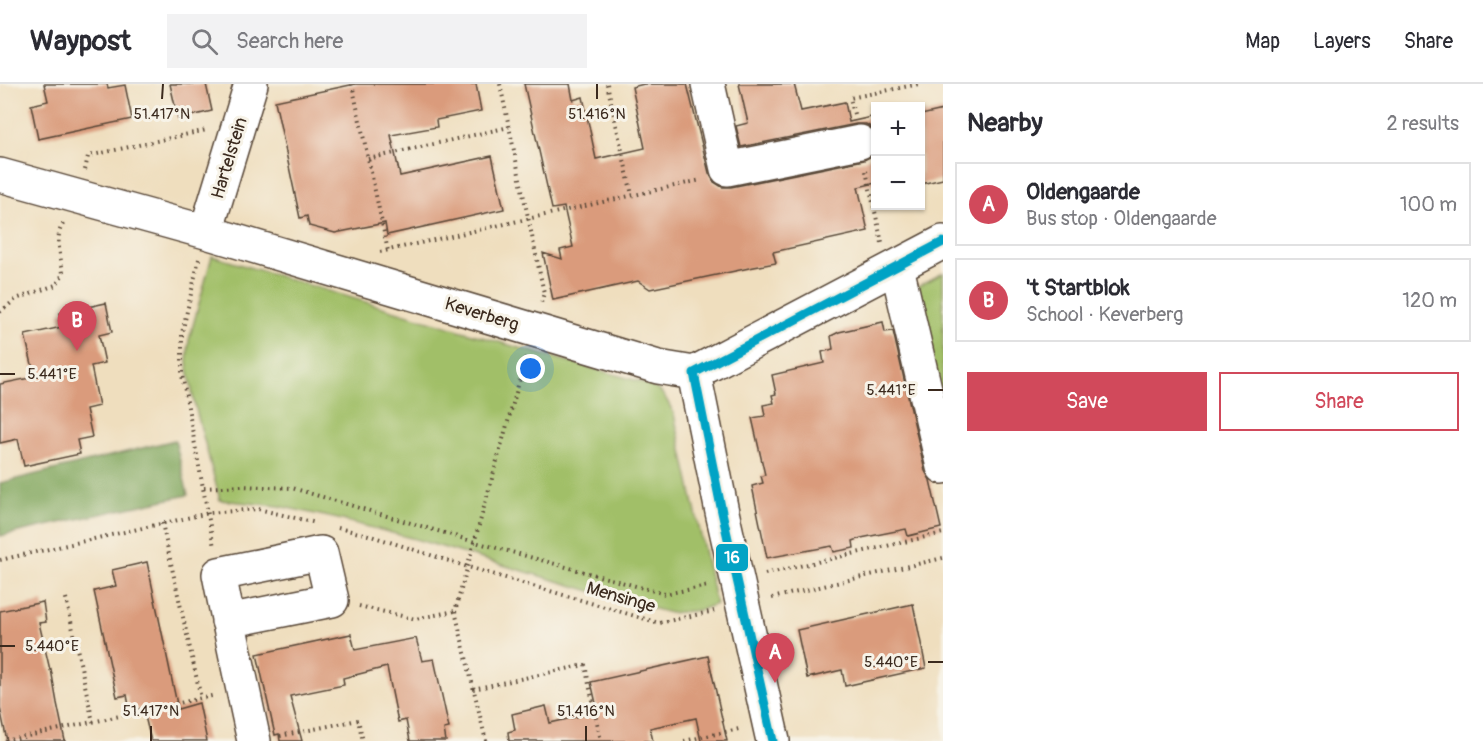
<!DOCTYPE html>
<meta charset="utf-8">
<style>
body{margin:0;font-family:Pangolin,sans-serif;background:#f2f2f3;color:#2b2b33}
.controls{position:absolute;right:18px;top:18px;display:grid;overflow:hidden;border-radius:0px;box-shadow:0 2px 4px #0004}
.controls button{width:54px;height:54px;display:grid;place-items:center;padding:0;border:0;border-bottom:2px solid #e1e1e2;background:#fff;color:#2b2b33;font:30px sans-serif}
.you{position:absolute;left:531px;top:285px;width:21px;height:21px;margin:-15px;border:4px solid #fff;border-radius:50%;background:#1a73e8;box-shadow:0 0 0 9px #1a73e833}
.badge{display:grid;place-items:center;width:39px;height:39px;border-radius:50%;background:#d1495b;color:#fff;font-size:20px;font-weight:700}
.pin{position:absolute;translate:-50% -50px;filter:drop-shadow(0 2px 3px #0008)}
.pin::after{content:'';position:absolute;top:32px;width:21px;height:18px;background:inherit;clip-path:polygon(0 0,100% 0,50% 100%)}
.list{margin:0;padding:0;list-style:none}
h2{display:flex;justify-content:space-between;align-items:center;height:78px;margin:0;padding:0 24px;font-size:26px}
h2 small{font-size:20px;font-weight:400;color:#7c7c81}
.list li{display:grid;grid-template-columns:39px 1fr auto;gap:18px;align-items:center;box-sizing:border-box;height:84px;margin:0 12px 12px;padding:0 12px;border:2px solid #e1e1e2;border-radius:0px}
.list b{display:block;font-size:22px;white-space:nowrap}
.list p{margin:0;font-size:20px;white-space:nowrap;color:#7c7c81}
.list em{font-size:20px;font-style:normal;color:#7c7c81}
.actions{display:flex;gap:12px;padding:18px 24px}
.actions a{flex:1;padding:14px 0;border:2px solid #d1495b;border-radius:0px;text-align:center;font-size:21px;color:#d1495b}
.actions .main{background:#d1495b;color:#fff}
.icon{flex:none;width:33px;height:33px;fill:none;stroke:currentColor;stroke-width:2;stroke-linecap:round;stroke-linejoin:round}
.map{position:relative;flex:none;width:943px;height:657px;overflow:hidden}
header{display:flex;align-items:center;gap:36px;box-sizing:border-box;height:84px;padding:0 30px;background:#fff;border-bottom:2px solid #e1e1e2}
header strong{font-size:28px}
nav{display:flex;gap:33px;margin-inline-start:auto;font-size:21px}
.search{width:420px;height:54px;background:#f2f2f3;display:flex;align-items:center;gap:15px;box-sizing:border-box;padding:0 21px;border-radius:0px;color:#7c7c81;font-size:22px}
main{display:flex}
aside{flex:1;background:#fff}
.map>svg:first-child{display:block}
</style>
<header>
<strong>Waypost</strong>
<div class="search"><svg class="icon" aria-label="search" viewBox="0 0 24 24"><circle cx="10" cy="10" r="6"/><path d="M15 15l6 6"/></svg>Search here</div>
<nav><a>Map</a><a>Layers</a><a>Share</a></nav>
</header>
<main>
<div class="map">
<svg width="943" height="657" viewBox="0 0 943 657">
<rect width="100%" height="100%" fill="#f7f3e8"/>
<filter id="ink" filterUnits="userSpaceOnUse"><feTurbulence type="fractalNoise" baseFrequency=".0167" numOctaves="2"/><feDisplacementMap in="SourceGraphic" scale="12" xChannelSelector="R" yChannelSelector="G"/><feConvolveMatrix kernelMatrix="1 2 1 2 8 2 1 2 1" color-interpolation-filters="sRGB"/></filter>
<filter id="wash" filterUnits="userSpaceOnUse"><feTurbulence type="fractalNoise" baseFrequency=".008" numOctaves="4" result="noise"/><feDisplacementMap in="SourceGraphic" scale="24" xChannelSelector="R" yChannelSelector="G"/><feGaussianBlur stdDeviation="1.35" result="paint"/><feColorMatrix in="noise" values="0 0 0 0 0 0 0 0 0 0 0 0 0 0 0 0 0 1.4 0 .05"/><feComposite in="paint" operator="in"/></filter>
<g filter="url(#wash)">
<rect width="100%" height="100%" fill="#efdebe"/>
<!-- green -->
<path fill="#a1bf67" stroke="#6e7442" stroke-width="1.5" d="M 212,172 L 509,261 L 638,297 C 662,306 663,307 674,330 L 716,520 L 700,526 L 670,529 L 628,518 L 415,455 L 338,435 L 279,422 L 220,416 L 194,318 L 187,278 L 189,256 Z
M 943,189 L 943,343 L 913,205 Z"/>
<!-- forest -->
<path fill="#80a65c" stroke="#5e683d" stroke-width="1.5" d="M 175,356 L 188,411 L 0,452 L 0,399 Z"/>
<g id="blocks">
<!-- building -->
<path fill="#da9b7c" d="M 44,0 L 107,0 L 108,4 L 125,1 L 132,35 L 38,55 L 31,21 L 48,17 Z
M 170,0 L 206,0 L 212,27 L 178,35 Z
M 355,0 L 476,0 L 481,27 L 436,36 L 437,43 L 391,51 L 400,92 L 492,72 L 504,125 L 387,151 L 385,139 L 335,149 L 309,142 L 307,132 L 300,134 L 275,17 Z
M 524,0 L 570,0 L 573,16 L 583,13 L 596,75 L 645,64 L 632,3 L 644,0 L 687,0 L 709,89 L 714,98 L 722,103 L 731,103 L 864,76 L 872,72 L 876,68 L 876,99 L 858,103 L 868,147 L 773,168 L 776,179 L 754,183 L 650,205 L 638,197 L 553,216 L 543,169 L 562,175 L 560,166 L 573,163 L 564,123 L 552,125 Z
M 739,0 L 794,0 L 801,27 L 845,18 L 849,38 L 876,32 L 876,48 L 874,45 L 866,40 L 856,40 L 741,63 L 736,42 L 748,39 Z
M 943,26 L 943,95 L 921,100 L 921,31 Z
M 106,219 L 112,248 L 99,251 L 105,279 L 91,282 L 99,322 L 86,325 L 92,353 L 77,356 L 80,370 L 24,382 L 18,355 L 0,359 L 0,300 L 35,293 L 25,251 L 62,243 L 60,229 Z
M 883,238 L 885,248 L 893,247 L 925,387 L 930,396 L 941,444 L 908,452 L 906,445 L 861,454 L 853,457 L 854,464 L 834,468 L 832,462 L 767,474 L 752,402 L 763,399 L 761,392 L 765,391 L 752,334 L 765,332 L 763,321 L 774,319 L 772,311 L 776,310 L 772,291 L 824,279 L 822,268 L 833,265 L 831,252 L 839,248 Z
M 147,478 L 178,625 L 199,619 L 207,657 L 151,657 L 143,624 L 130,627 L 127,611 L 117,613 L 94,507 L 116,502 L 112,486 Z
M 43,518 L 46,538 L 39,539 L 50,586 L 51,585 L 57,619 L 65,657 L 7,657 L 0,624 L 0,527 Z
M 913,520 L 926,584 L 845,602 L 842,586 L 807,594 L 797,546 Z
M 351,550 L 355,566 L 416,554 L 422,577 L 434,575 L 449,644 L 444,645 L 446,657 L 410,657 L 406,636 L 398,638 L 387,583 L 343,594 L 344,601 L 290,612 L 302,657 L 280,657 L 279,650 L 275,651 L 257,570 Z
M 708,572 L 727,657 L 701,657 L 696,634 L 650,644 L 653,657 L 509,657 L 508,648 L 515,646 L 512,630 L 546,622 L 550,639 L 598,628 L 591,598 Z"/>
</g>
</g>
<g filter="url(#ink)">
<use href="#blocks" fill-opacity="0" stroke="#564536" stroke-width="1.5"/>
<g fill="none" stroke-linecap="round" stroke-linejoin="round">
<defs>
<path id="minor" d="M 708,0 L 727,85 L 860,58
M 0,91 L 206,148 L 658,283 L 694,289 L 943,158
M 206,148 L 251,0
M 897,183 L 943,383
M 694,289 L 722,428 L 773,657
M 228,537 L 332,516 L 321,469 L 219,490 C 230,546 242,601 254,657"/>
</defs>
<!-- minor casing -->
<use href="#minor" stroke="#564536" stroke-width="36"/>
<!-- path -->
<path stroke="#564536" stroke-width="4" stroke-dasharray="1.5 4.5" stroke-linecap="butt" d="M 352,0 L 388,167
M 500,0 L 544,209 L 541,219
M 607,0 L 632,111
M 854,30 L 850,14 L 919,0
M 368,75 L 509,43
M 85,86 L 88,72 L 207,46
M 866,87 L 882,159
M 380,168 L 701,96
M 199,175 L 182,249 L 182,291 L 214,463
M 0,228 L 16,215 L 56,201 L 63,190 C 62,175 53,151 64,139
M 204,404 L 242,402 L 292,404 L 475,458 L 665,510 L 708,502
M 162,439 L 201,614
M 338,444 L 368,451 L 468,483 L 659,539 L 714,527
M 0,476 L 209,429 L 258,425 L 316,439
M 765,490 L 943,449
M 66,514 L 93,638
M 772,514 L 943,474
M 359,522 L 415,535 L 455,527
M 473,605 L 585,581 L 601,657
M 280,652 L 358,636 L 363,657
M 5,657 L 216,611
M 486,657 L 455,527 L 526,273
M 684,657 L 739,645"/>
<!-- minor -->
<use href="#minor" stroke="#fff" stroke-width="33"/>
<defs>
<path id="bus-1" d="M 694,289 L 722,428 L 773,657
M 694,289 L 943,158"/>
</defs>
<!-- bus-1 casing -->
<use href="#bus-1" stroke="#f7f3e8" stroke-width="14"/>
<!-- bus-1 -->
<use href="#bus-1" stroke="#03a3c5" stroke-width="9"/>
</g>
</g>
<!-- ticks -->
<path fill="none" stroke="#3b2a1e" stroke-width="2" d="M 162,15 L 163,0M 597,15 L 597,0M 0,290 L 15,290M 928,306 L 943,306M 0,562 L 15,562M 928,578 L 943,578M 151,657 L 151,642M 586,657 L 586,642"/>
<g text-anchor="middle" stroke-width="6" stroke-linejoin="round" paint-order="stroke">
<!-- street labels -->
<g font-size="18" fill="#3b2a1e" stroke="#f7f3e8">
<text transform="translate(229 74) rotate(-73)" y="6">Hartelstein</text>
<text transform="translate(482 230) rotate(17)" y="6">Keverberg</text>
<text transform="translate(621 513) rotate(16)" y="6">Mensinge</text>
</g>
</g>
<g font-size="15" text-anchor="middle" fill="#3b2a1e" stroke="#f7f3e8" stroke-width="6" stroke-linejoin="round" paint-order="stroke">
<text x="162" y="35">51.417°N</text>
<text x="597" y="35">51.416°N</text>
<text x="52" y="295">5.441°E</text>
<text x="891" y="311">5.441°E</text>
<text x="52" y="567">5.440°E</text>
<text x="891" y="583">5.440°E</text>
<text x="151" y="632">51.417°N</text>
<text x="586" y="632">51.416°N</text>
</g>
<rect stroke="#f7f3e8" stroke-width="2" x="715" y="459" width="34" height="29" rx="6" fill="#03a3c5"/>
<g font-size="16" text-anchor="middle" font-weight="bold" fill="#fff">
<text x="732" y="479">16</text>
</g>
</svg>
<div class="controls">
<button>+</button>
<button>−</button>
</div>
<div class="you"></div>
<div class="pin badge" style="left:775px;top:599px">A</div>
<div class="pin badge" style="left:77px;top:267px">B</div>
</div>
<aside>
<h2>Nearby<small>2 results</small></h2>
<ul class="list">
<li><span class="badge">A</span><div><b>Oldengaarde</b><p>Bus stop · Oldengaarde</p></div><em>100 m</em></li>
<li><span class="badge">B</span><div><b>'t Startblok</b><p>School · Keverberg</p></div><em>120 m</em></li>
</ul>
<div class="actions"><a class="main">Save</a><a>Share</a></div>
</aside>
</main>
